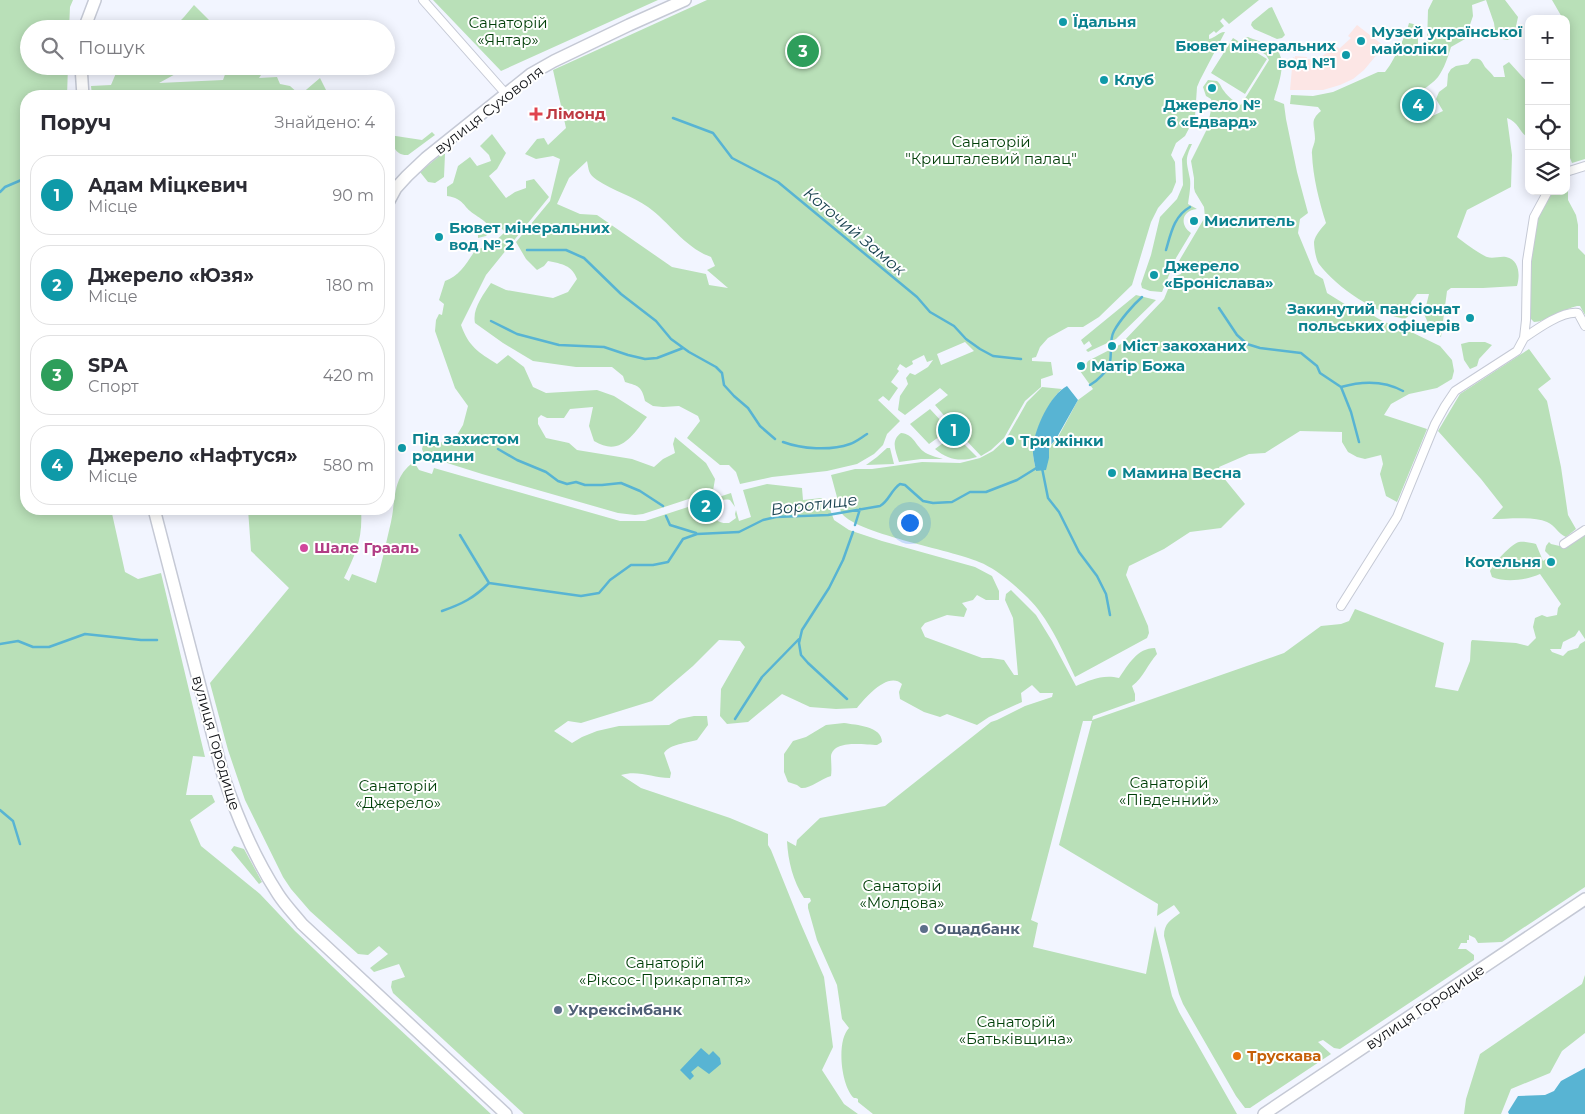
<!DOCTYPE html>
<html lang="uk">
<meta charset="utf-8">
<style>
body{margin:0;font-family:Montserrat,sans-serif;background:#f7f7f7;color:#2b2b33}
.controls{position:absolute;right:15px;top:15px;display:grid;overflow:hidden;border-radius:10px;box-shadow:0 2px 12px #0003}
.controls button{width:45px;height:45px;display:grid;place-items:center;padding:0;border:0;border-bottom:1px solid #e1e1e2;background:#fff;color:#2b2b33;font:25px sans-serif}
.you{position:absolute;left:909px;top:522px;width:18px;height:18px;margin:-12px;border:4px solid #fff;border-radius:50%;background:#1a73e8;box-shadow:0 0 0 8px #1a73e833}
.badge{display:grid;place-items:center;width:32px;height:32px;border-radius:50%;background:#db2777;color:#fff;font-size:16px;font-weight:700}
.pin{position:absolute;translate:-50% -50%;border:2px solid #fff;box-shadow:0 1px 5px #0006}
.list{margin:0;padding:0;list-style:none}
h2{display:flex;justify-content:space-between;align-items:center;height:65px;margin:0;padding:0 20px;font-size:21px}
h2 small{font-size:16px;font-weight:400;color:#7c7c81}
.list li{display:grid;grid-template-columns:32px 1fr auto;gap:15px;align-items:center;box-sizing:border-box;height:80px;margin:0 10px 10px;padding:0 10px;border:1px solid #e1e1e2;border-radius:20px}
.list b{display:block;font-size:19px;white-space:nowrap}
.list p{margin:0;font-size:16px;white-space:nowrap;color:#7c7c81}
.list em{font-size:16px;font-style:normal;color:#7c7c81}
.icon{flex:none;width:28px;height:28px;fill:none;stroke:currentColor;stroke-width:2;stroke-linecap:round;stroke-linejoin:round}
.map{position:relative;flex:none;width:1585px;height:1114px;overflow:hidden}
.search{position:absolute;background:#fff;box-shadow:0 2px 12px #0003;left:20px;top:20px;width:375px;height:55px;display:flex;align-items:center;gap:12px;box-sizing:border-box;padding:0 18px;border-radius:28px;color:#7c7c81;font-size:19px}
.panel{position:absolute;background:#fff;box-shadow:0 2px 12px #0003;left:20px;top:90px;width:375px;height:425px;border-radius:20px}
.map>svg:first-child{display:block}
</style>
<div class="map">
<svg width="1585" height="1114" viewBox="0 0 1585 1114">
<rect width="100%" height="100%" fill="#f2f5ff"/>
<!-- commercial -->
<path fill="#fce6e5" d="M 1357,25 L 1384,46 L 1364,70 L 1353,79 L 1340,85 L 1323,90 L 1290,90 L 1293,57 L 1295,58 L 1295,56 L 1307,57 L 1307,59 L 1317,59 L 1330,51 L 1338,47 L 1339,49 L 1351,38 L 1348,36 Z"/>
<!-- green -->
<path fill="#b9e0b8" fill-rule="evenodd" d="M 0,0 L 73,0 L 70,7 L 69,29 L 29,29 L 29,66 L 68,66 L 67,96 L 26,96 L 26,509 L 111,509 L 125,572 L 138,579 L 161,573 L 205,757 L 193,756 L 186,795 L 212,795 L 215,802 L 190,820 L 201,846 L 260,894 L 295,931 L 354,987 L 491,1114 L 0,1114 Z
M 433,0 L 658,0 L 501,71 Z
M 707,0 L 1259,0 L 1229,24 L 1223,18 L 1220,21 L 1224,26 L 1216,33 L 1214,31 L 1209,35 L 1209,39 C 1215,38 1220,31 1225,32 L 1200,80 L 1197,87 L 1195,117 L 1185,136 L 1176,143 L 1171,155 L 1175,162 L 1176,182 L 1172,192 L 1158,208 L 1151,222 L 1132,285 L 1099,317 L 1083,327 L 1068,327 L 1048,338 L 1040,347 L 1036,357 L 1032,358 L 1032,361 L 1051,362 L 1053,375 L 1041,379 L 1041,387 L 1025,401 L 1004,438 L 991,450 L 981,456 L 963,437 C 968,430 965,422 957,419 L 948,420 L 935,405 L 948,395 L 940,388 L 905,415 L 898,410 L 900,396 L 908,384 L 906,378 L 910,373 L 915,375 L 928,367 L 933,360 L 927,362 L 924,355 L 912,361 L 913,364 L 906,368 L 900,364 L 897,369 L 899,371 L 891,382 L 898,388 L 889,401 L 883,396 L 878,400 L 900,421 L 887,434 L 883,445 L 874,454 L 857,464 L 827,471 L 772,477 L 740,484 L 736,472 L 729,465 L 720,465 L 687,438 L 700,421 L 698,416 L 679,406 L 663,407 L 653,406 L 645,401 C 642,387 639,386 625,382 L 623,376 L 612,367 L 576,367 L 533,361 L 503,343 L 475,323 C 472,309 483,295 491,283 L 506,290 L 553,298 L 568,292 L 577,279 C 572,265 562,264 548,261 L 544,266 L 537,270 L 526,259 L 516,242 L 550,201 L 560,159 L 553,156 L 536,159 L 525,154 L 537,139 L 544,138 L 548,145 L 566,128 L 553,70 ZM 587,161 C 589,170 588,174 597,180 C 613,191 633,196 648,207 C 670,223 684,247 711,257 L 715,266 L 707,270 L 728,288 L 709,285 L 706,274 L 672,267 L 597,215 L 580,214 L 557,204 L 569,178 ZM 965,342 L 974,351 L 941,365 L 937,354 Z
M 1433,0 L 1486,0 L 1472,5 L 1473,16 L 1465,39 L 1451,47 C 1448,57 1444,69 1438,77 C 1430,87 1417,91 1410,102 L 1414,113 L 1419,118 L 1428,118 L 1443,111 L 1436,99 L 1439,92 L 1447,86 L 1448,74 L 1451,69 L 1456,66 L 1468,64 L 1472,59 C 1481,58 1481,60 1485,67 C 1488,70 1492,74 1494,77 L 1505,77 L 1503,66 L 1509,62 L 1529,84 L 1529,138 C 1519,133 1520,123 1507,118 L 1512,155 L 1511,187 L 1467,210 L 1457,237 C 1463,242 1480,254 1487,257 C 1493,259 1500,256 1506,257 C 1520,260 1520,276 1517,286 L 1483,288 L 1451,288 L 1447,291 L 1441,337 L 1429,325 L 1424,314 L 1429,294 L 1417,294 L 1411,302 L 1413,312 L 1405,319 C 1377,314 1337,288 1319,264 C 1316,260 1314,248 1314,242 C 1315,235 1322,228 1326,223 C 1319,201 1313,177 1312,154 C 1311,149 1315,144 1315,139 C 1315,125 1309,121 1321,111 L 1318,107 L 1290,104 L 1291,95 L 1313,96 L 1333,92 L 1378,72 L 1385,72 C 1393,63 1406,35 1409,23 L 1418,25 L 1418,45 L 1423,48 L 1427,44 L 1428,10 Z
M 1486,0 L 1505,0 L 1518,17 L 1515,31 L 1508,40 L 1496,38 L 1494,23 Z
M 1552,0 L 1585,0 L 1585,159 L 1572,163 L 1570,158 L 1568,82 L 1566,78 L 1566,19 L 1563,19 Z
M 194,5 L 218,29 L 172,29 L 184,17 Z
M 1272,7 L 1285,35 L 1282,38 L 1277,39 L 1254,29 L 1251,25 L 1252,22 L 1269,8 Z
M 1248,37 C 1255,40 1273,45 1277,50 C 1288,63 1277,87 1274,100 L 1284,104 L 1286,119 L 1297,172 L 1308,213 L 1300,219 L 1298,233 L 1315,274 L 1323,279 L 1327,293 L 1351,308 L 1357,306 L 1384,322 L 1403,328 L 1440,346 L 1452,360 L 1454,371 L 1452,379 L 1437,388 L 1409,394 L 1391,404 L 1384,415 L 1427,429 L 1397,502 L 1386,496 L 1380,474 L 1383,464 L 1381,455 L 1365,459 L 1357,457 L 1348,452 L 1342,442 L 1342,432 L 1300,431 L 1265,453 L 1249,454 L 1219,467 L 1223,477 L 1245,504 L 1221,528 L 1190,532 L 1164,549 L 1129,566 L 1126,575 L 1148,626 L 1149,633 L 1147,638 L 1075,677 C 1066,658 1057,637 1045,619 C 1033,600 1014,584 996,571 C 991,568 985,564 979,562 C 953,550 852,533 841,512 L 831,475 L 855,469 L 872,469 L 922,462 L 960,463 L 980,458 L 993,451 L 1006,439 L 1027,402 L 1042,387 L 1062,389 C 1049,400 1035,430 1033,448 C 1032,455 1035,464 1036,471 L 1049,458 L 1049,447 L 1057,439 L 1078,400 L 1093,389 L 1080,371 L 1084,368 L 1088,361 L 1121,344 L 1164,299 L 1173,277 L 1181,274 L 1183,267 L 1179,261 L 1205,217 L 1204,207 L 1195,192 L 1194,188 L 1194,178 L 1191,161 L 1207,129 L 1212,105 L 1211,99 L 1206,96 L 1203,87 L 1208,80 L 1217,81 C 1221,84 1221,88 1224,91 C 1228,97 1235,102 1241,105 L 1269,60 L 1266,55 L 1242,39 Z
M 1233,38 L 1267,59 L 1245,94 L 1211,73 Z
M 119,66 L 190,66 L 159,83 L 223,80 L 228,66 L 259,66 L 261,75 L 259,78 L 277,77 L 280,84 L 290,86 L 300,95 L 320,78 L 329,96 L 92,96 L 91,86 L 111,85 Z
M 432,132 L 435,135 L 408,155 C 395,156 393,145 389,135 L 422,140 Z
M 492,134 L 506,153 L 497,169 L 489,176 L 506,198 L 515,192 L 526,188 L 526,181 L 534,179 L 549,197 L 486,275 L 461,325 C 469,347 478,352 497,364 L 508,355 L 524,367 L 533,387 L 546,393 L 597,390 L 614,396 L 647,417 C 632,436 620,457 594,441 L 589,426 L 593,407 L 570,409 L 564,418 L 547,418 L 541,415 L 538,418 L 538,424 L 546,438 L 569,443 L 577,450 L 632,459 L 654,467 L 663,459 L 675,453 L 673,444 L 675,437 L 706,463 L 715,479 L 713,491 L 643,514 L 635,515 L 618,513 L 482,474 L 425,456 L 422,449 L 425,438 L 451,445 L 463,425 L 468,406 L 455,388 L 435,331 L 436,320 L 439,314 L 442,315 L 444,304 L 439,300 L 445,281 C 460,276 468,261 476,249 L 489,247 L 505,232 L 497,224 L 486,236 L 478,238 L 478,224 L 486,226 L 487,224 C 483,219 479,218 474,214 C 462,206 465,199 447,196 L 447,187 L 453,183 L 458,166 L 470,157 L 477,166 L 491,161 L 489,155 L 480,146 Z
M 1189,144 L 1192,144 C 1184,161 1187,162 1190,179 C 1191,187 1189,196 1188,204 L 1197,209 C 1182,210 1179,225 1191,233 L 1176,258 L 1162,292 L 1150,291 L 1142,288 L 1141,284 L 1151,255 L 1160,217 L 1177,199 L 1183,185 L 1182,159 Z
M 443,153 L 445,154 L 444,177 L 435,183 L 428,182 L 420,172 Z
M 1566,185 L 1568,187 L 1568,200 L 1576,215 L 1578,225 L 1578,248 L 1585,255 L 1585,315 L 1580,306 L 1577,306 C 1564,309 1546,322 1534,322 L 1531,319 L 1530,314 L 1530,263 L 1537,219 L 1552,191 L 1566,191 Z
M 1136,295 L 1156,300 L 1116,339 L 1088,352 L 1086,350 L 1092,346 L 1089,341 L 1084,345 L 1081,340 Z
M 1469,342 L 1485,342 L 1492,345 L 1479,359 L 1477,366 L 1470,369 L 1464,360 L 1461,344 Z
M 1529,349 L 1551,379 L 1538,389 L 1547,401 L 1561,467 L 1568,515 L 1576,529 L 1566,537 C 1558,534 1555,525 1547,522 C 1533,516 1508,519 1492,519 L 1503,507 L 1481,479 L 1438,431 L 1460,394 Z
M 930,409 L 944,424 L 943,434 L 929,444 L 910,424 Z
M 901,433 C 913,434 915,444 923,451 C 928,455 936,457 943,459 L 921,459 L 899,462 C 896,451 890,441 901,433 Z
M 947,440 L 955,442 L 960,440 L 977,457 C 961,462 948,460 935,449 Z
M 887,448 L 890,448 L 894,464 L 866,465 L 877,457 Z
M 414,462 L 419,470 L 432,474 L 434,468 L 620,521 L 645,521 L 731,493 L 735,507 L 730,500 C 710,496 706,525 729,523 L 736,518 L 735,514 L 736,510 L 739,521 L 751,517 L 743,490 L 767,484 L 802,488 L 803,500 L 821,498 L 827,501 L 834,520 L 849,530 L 882,541 L 975,567 L 992,576 L 999,591 L 999,600 L 986,600 L 977,595 L 973,600 L 962,603 L 967,609 L 964,617 L 947,615 L 925,623 L 921,628 L 925,637 L 982,658 L 991,658 L 1004,660 L 1014,675 L 1018,675 L 1013,618 L 1005,600 L 1006,594 L 1011,590 L 1036,615 L 1052,641 L 1076,686 C 1090,680 1103,674 1119,678 C 1128,665 1137,648 1155,648 L 1157,654 C 1147,665 1144,677 1132,686 L 1135,694 L 1135,701 L 1093,716 L 1092,720 L 1284,653 L 1321,626 L 1341,624 L 1349,621 L 1355,609 L 1444,643 L 1435,687 L 1458,691 L 1470,661 L 1471,642 L 1472,640 L 1516,643 L 1528,646 L 1536,638 L 1533,627 L 1535,618 L 1542,615 L 1547,617 L 1557,615 L 1558,608 L 1561,604 L 1540,574 C 1527,580 1506,583 1492,577 L 1490,571 C 1494,563 1511,544 1519,542 C 1524,541 1531,543 1536,544 L 1543,561 L 1550,556 L 1545,551 L 1546,546 L 1549,542 L 1551,544 L 1564,547 L 1585,533 L 1585,639 L 1579,630 L 1575,636 L 1563,642 L 1561,649 L 1550,649 L 1552,652 L 1563,656 L 1568,651 L 1578,648 L 1580,644 L 1585,641 L 1585,887 L 1502,942 L 1478,943 L 1475,938 L 1469,935 L 1469,940 L 1467,940 L 1467,943 L 1461,943 L 1458,949 L 1466,949 L 1474,955 L 1474,960 L 1340,1049 L 1334,1048 L 1323,1040 L 1318,1042 L 1331,1054 L 1250,1108 L 1245,1108 L 1236,1096 L 1183,1004 L 1179,994 L 1164,936 C 1164,923 1171,920 1180,913 L 1174,905 L 1157,916 L 1158,904 L 1059,845 L 1092,721 L 1083,721 L 1031,920 L 1038,923 L 1033,947 L 1146,974 L 1155,926 L 1172,996 L 1179,1012 L 1237,1114 L 873,1114 L 858,1102 L 858,1099 L 856,1098 L 854,1098 C 841,1086 836,1041 849,1028 L 842,1019 L 837,985 L 817,940 L 808,908 L 808,904 L 811,901 L 810,898 L 804,898 C 793,881 788,861 787,841 L 796,846 L 797,840 L 820,818 L 885,806 L 991,722 L 997,720 L 1025,706 L 1052,697 L 1053,693 L 1040,693 L 1032,685 L 1021,693 L 1022,702 L 989,717 L 977,725 L 947,714 L 940,717 L 924,712 L 900,699 L 899,692 L 902,684 C 888,671 865,698 857,708 L 836,709 L 810,707 L 782,694 L 748,722 L 727,724 L 720,716 L 721,689 L 745,647 L 740,641 L 719,640 L 693,666 L 652,701 L 581,723 L 568,721 L 554,731 L 572,743 L 582,737 L 597,731 L 619,726 L 669,725 L 679,719 L 694,716 L 707,716 L 708,725 L 697,740 C 687,743 670,744 664,753 L 671,773 L 670,778 C 652,778 639,770 621,775 L 641,788 L 730,818 L 768,834 L 768,845 L 771,850 L 800,922 L 824,977 L 833,1047 L 822,1070 L 844,1104 L 858,1114 L 524,1114 L 393,993 L 391,987 L 392,981 L 405,977 L 399,964 L 374,972 L 370,968 L 388,954 L 379,946 L 368,955 L 358,954 L 310,911 L 291,889 L 283,877 L 245,800 L 228,750 L 210,683 L 289,588 L 251,551 L 248,509 L 361,509 C 363,539 356,552 344,578 L 349,581 L 352,574 L 376,583 C 382,563 386,543 391,522 C 396,499 392,477 414,462 Z
M 844,723 C 856,725 882,726 882,742 L 877,745 C 865,745 834,739 831,756 C 831,762 832,770 831,776 C 821,779 810,789 801,788 L 797,785 L 788,782 L 784,772 L 784,754 L 793,741 L 806,737 L 826,725 Z
M 234,846 L 244,849 L 262,882 L 259,884 L 231,850 Z
M 1585,975 L 1585,1033 L 1562,1051 L 1550,1073 L 1511,1089 L 1501,1114 L 1464,1114 L 1466,1099 L 1480,1054 L 1582,984 Z"/>
<!-- water -->
<path fill="#58b4d3" d="M 1067,386 L 1078,400 L 1056,439 L 1049,447 L 1049,458 L 1046,470 L 1036,471 C 1035,464 1032,455 1033,447 C 1035,428 1050,395 1067,386 Z
M 701,1048 L 709,1055 L 713,1051 L 720,1058 L 721,1064 L 709,1074 L 698,1066 L 691,1072 L 694,1076 L 690,1080 L 680,1070 Z
M 1585,1068 L 1585,1114 L 1509,1114 L 1508,1112 L 1518,1096 L 1545,1095 L 1554,1091 L 1561,1081 Z"/>
<g fill="none" stroke-linecap="round" stroke-linejoin="round">
<!-- stream -->
<path stroke="#58b4d3" stroke-width="2.5" d="M 673,118 L 713,133 L 732,158 L 778,182 L 917,297 L 930,312 L 954,326 L 966,339 L 980,349 L 993,356 L 1021,359
M 0,192 L 5,187 L 26,178
M 527,250 L 566,250 L 584,258 L 621,294 L 656,321 L 671,339 L 689,352 L 716,367 L 722,373 L 724,385 L 734,396 L 748,408 L 760,426 L 775,439
M 1166,250 C 1171,233 1174,216 1190,207
M 1219,308 L 1237,335 L 1247,344 L 1260,348 L 1301,353 L 1317,366 L 1320,373 L 1341,387 C 1362,381 1383,380 1403,391
M 491,321 L 517,334 L 559,345 L 604,347 L 628,355 L 645,359 L 657,358 L 683,348
M 1090,385 C 1097,381 1108,371 1110,362 C 1112,352 1109,340 1114,331 C 1120,320 1133,305 1142,297
M 1341,387 L 1351,412 L 1359,442
M 783,442 C 802,449 830,451 850,444 C 856,442 862,437 867,434
M 498,449 L 517,460 L 546,472 L 558,481 L 567,484 L 576,482 L 585,485 L 602,485 L 621,483 L 640,491 L 663,506
M 1042,468 L 1048,498 L 1059,512 L 1079,552 L 1097,576 L 1106,594 L 1110,615
M 666,516 L 670,525 L 696,533
M 855,525 L 860,509
M 460,535 L 489,583 L 581,596 L 599,593 L 610,580 L 631,565 L 653,565 L 668,562 L 683,539 L 697,534 L 739,532 L 763,520 L 776,517 L 828,515 L 880,506 C 889,501 891,490 900,484 L 905,485 L 923,501 L 933,503 L 952,502 L 970,492 L 986,492 L 1017,480 L 1038,467
M 442,611 C 462,604 474,598 489,583
M 0,644 L 18,641 L 33,647 L 49,647 L 85,634 L 141,640 L 157,640
M 847,699 L 808,663 L 801,655 L 799,643 L 802,630 L 829,588 L 843,560 L 853,532
M 735,719 L 762,677 L 799,639
M 0,810 L 13,821 L 20,844"/>
<defs>
<path id="street" d="M 423,0 L 506,94
M 1566,172 L 1585,166
M 1524,338 C 1537,329 1562,311 1578,313 L 1585,326
M 1564,544 L 1585,530
M 1341,606 L 1397,517 L 1435,424 L 1445,406 L 1455,391 L 1517,351 L 1524,338 L 1526,320 L 1527,261 L 1534,217 L 1548,191"/>
<path id="secondary" d="M 84,29 L 95,0
M 81,66 L 83,96
M 389,201 L 396,188 L 407,176 L 426,158 L 531,74 L 554,61 L 629,25 L 685,0
M 154,509 L 223,775 C 237,817 254,857 278,894 C 285,905 294,914 302,924 L 506,1114
M 1264,1114 L 1585,899"/>
</defs>
<!-- street casing -->
<use href="#street" stroke="#c5c9d5" stroke-width="10"/>
<!-- secondary casing -->
<use href="#secondary" stroke="#c5c9d5" stroke-width="14"/>
<!-- street -->
<use href="#street" stroke="#fff" stroke-width="8"/>
<!-- secondary -->
<use href="#secondary" stroke="#fff" stroke-width="11"/>
</g>
<!-- markers -->
<g fill="#0f9aa8" stroke="#fff" stroke-width="2">
<circle cx="1063" cy="22" r="5"/>
<circle cx="1361" cy="41" r="5"/>
<circle cx="1346" cy="55" r="5"/>
<circle cx="1104" cy="80" r="5"/>
<circle cx="1212" cy="88" r="5"/>
<circle cx="1194" cy="221" r="5"/>
<circle cx="439" cy="237" r="5"/>
<circle cx="1154" cy="275" r="5"/>
<circle cx="1470" cy="318" r="5"/>
<circle cx="1112" cy="346" r="5"/>
<circle cx="1081" cy="366" r="5"/>
<circle cx="1010" cy="441" r="5"/>
<circle cx="402" cy="448" r="5"/>
<circle cx="1112" cy="473" r="5"/>
<circle cx="1551" cy="562" r="5"/>
</g>
<path fill="#e0444e" stroke="#fff" stroke-width="2" d="M533.5 106.5h5v5h5v5h-5v5h-5v-5h-5v-5h5z"/>
<circle fill="#d1479c" stroke="#fff" stroke-width="2" cx="304" cy="548" r="5"/>
<g fill="#5c6f8a" stroke="#fff" stroke-width="2">
<circle cx="924" cy="929" r="5"/>
<circle cx="558" cy="1010" r="5"/>
</g>
<circle fill="#e8710a" stroke="#fff" stroke-width="2" cx="1237" cy="1056" r="5"/>
<g text-anchor="middle" stroke-width="4" stroke-linejoin="round" paint-order="stroke">
<!-- culture labels -->
<g font-size="15" font-weight="bold" fill="#0d838f" stroke="#fff" text-anchor="start">
<text x="1073" y="27">Їдальня</text>
<text x="1371" y="37">Музей української<tspan x="1371" dy="17">майоліки</tspan></text>
<text x="1336" y="51" text-anchor="end">Бювет мінеральних<tspan x="1336" dy="17">вод №1</tspan></text>
<text x="1114" y="85">Клуб</text>
<text x="1212" y="110" text-anchor="middle">Джерело №<tspan x="1212" dy="17">6 «Едвард»</tspan></text>
<text x="1204" y="226">Мислитель</text>
<text x="449" y="233">Бювет мінеральних<tspan x="449" dy="17">вод № 2</tspan></text>
<text x="1164" y="271">Джерело<tspan x="1164" dy="17">«Броніслава»</tspan></text>
<text x="1460" y="314" text-anchor="end">Закинутий пансіонат<tspan x="1460" dy="17">польських офіцерів</tspan></text>
<text x="1122" y="351">Міст закоханих</text>
<text x="1091" y="371">Матір Божа</text>
<text x="412" y="444">Під захистом<tspan x="412" dy="17">родини</tspan></text>
<text x="1020" y="446">Три жінки</text>
<text x="1122" y="478">Мамина Весна</text>
<text x="1541" y="567" text-anchor="end">Котельня</text>
</g>
<!-- park labels -->
<g font-size="15" fill="#003f08" stroke="#fff">
<text x="508" y="28">Санаторій<tspan x="508" dy="17">«Янтар»</tspan></text>
<text x="991" y="147">Санаторій<tspan x="991" dy="17">"Кришталевий палац"</tspan></text>
<text x="1169" y="788">Санаторій<tspan x="1169" dy="17">«Південний»</tspan></text>
<text x="398" y="791">Санаторій<tspan x="398" dy="17">«Джерело»</tspan></text>
<text x="902" y="891">Санаторій<tspan x="902" dy="17">«Молдова»</tspan></text>
<text x="665" y="968">Санаторій<tspan x="665" dy="17">«Ріксос-Прикарпаття»</tspan></text>
<text x="1016" y="1027">Санаторій<tspan x="1016" dy="17">«Батьківщина»</tspan></text>
</g>
<!-- street labels -->
<g font-size="15" fill="#111317" stroke="#fff">
<text transform="translate(489 110) rotate(-38)" y="5">вулиця Суховоля</text>
<text transform="translate(216 743) rotate(74)" y="5">вулиця Городище</text>
<text transform="translate(1425 1007) rotate(-34)" y="5">вулиця Городище</text>
</g>
<!-- health labels -->
<g font-size="15" font-weight="bold" fill="#be3a42" stroke="#fff" text-anchor="start">
<text x="546" y="119">Лімонд</text>
</g>
<!-- hotel labels -->
<g font-size="15" font-weight="bold" fill="#b23c85" stroke="#fff" text-anchor="start">
<text x="314" y="553">Шале Грааль</text>
</g>
<!-- service labels -->
<g font-size="15" font-weight="bold" fill="#4e5e75" stroke="#fff" text-anchor="start">
<text x="934" y="934">Ощадбанк</text>
<text x="568" y="1015">Укрексімбанк</text>
</g>
<!-- food labels -->
<g font-size="15" font-weight="bold" fill="#c56008" stroke="#fff" text-anchor="start">
<text x="1247" y="1061">Трускава</text>
</g>
<!-- water labels -->
<g font-size="16" font-style="italic" fill="#1a4351" stroke="#fff">
<text transform="translate(855 231) rotate(40)" y="6">Коточий Замок</text>
<text transform="translate(814 504) rotate(-7)" y="6">Воротище</text>
</g>
</g>
</svg>
<div class="controls">
<button>+</button>
<button>−</button>
<button><svg class="icon" aria-label="locate" viewBox="0 0 24 24"><circle cx="12" cy="12" r="6"/><path d="M12 2v4M12 18v4M2 12h4M18 12h4"/></svg></button>
<button><svg class="icon" aria-label="layers" viewBox="0 0 24 24"><path d="M12 4l9 5-9 5-9-5zM3 14l9 5 9-5"/></svg></button>
</div>
<div class="you"></div>
<div class="pin badge" style="left:954px;top:430px;background:#0f9aa8">1</div>
<div class="pin badge" style="left:706px;top:506px;background:#0f9aa8">2</div>
<div class="pin badge" style="left:803px;top:51px;background:#2e9e5b">3</div>
<div class="pin badge" style="left:1418px;top:105px;background:#0f9aa8">4</div>
<div class="search"><svg class="icon" aria-label="search" viewBox="0 0 24 24"><circle cx="10" cy="10" r="6"/><path d="M15 15l6 6"/></svg>Пошук</div>
<section class="panel">
<h2>Поруч<small>Знайдено: 4</small></h2>
<ul class="list">
<li><span class="badge" style="background:#0f9aa8">1</span><div><b>Адам Міцкевич</b><p>Місце</p></div><em>90 m</em></li>
<li><span class="badge" style="background:#0f9aa8">2</span><div><b>Джерело «Юзя»</b><p>Місце</p></div><em>180 m</em></li>
<li><span class="badge" style="background:#2e9e5b">3</span><div><b>SPA</b><p>Спорт</p></div><em>420 m</em></li>
<li><span class="badge" style="background:#0f9aa8">4</span><div><b>Джерело «Нафтуся»</b><p>Місце</p></div><em>580 m</em></li>
</ul>
</section>
</div>
